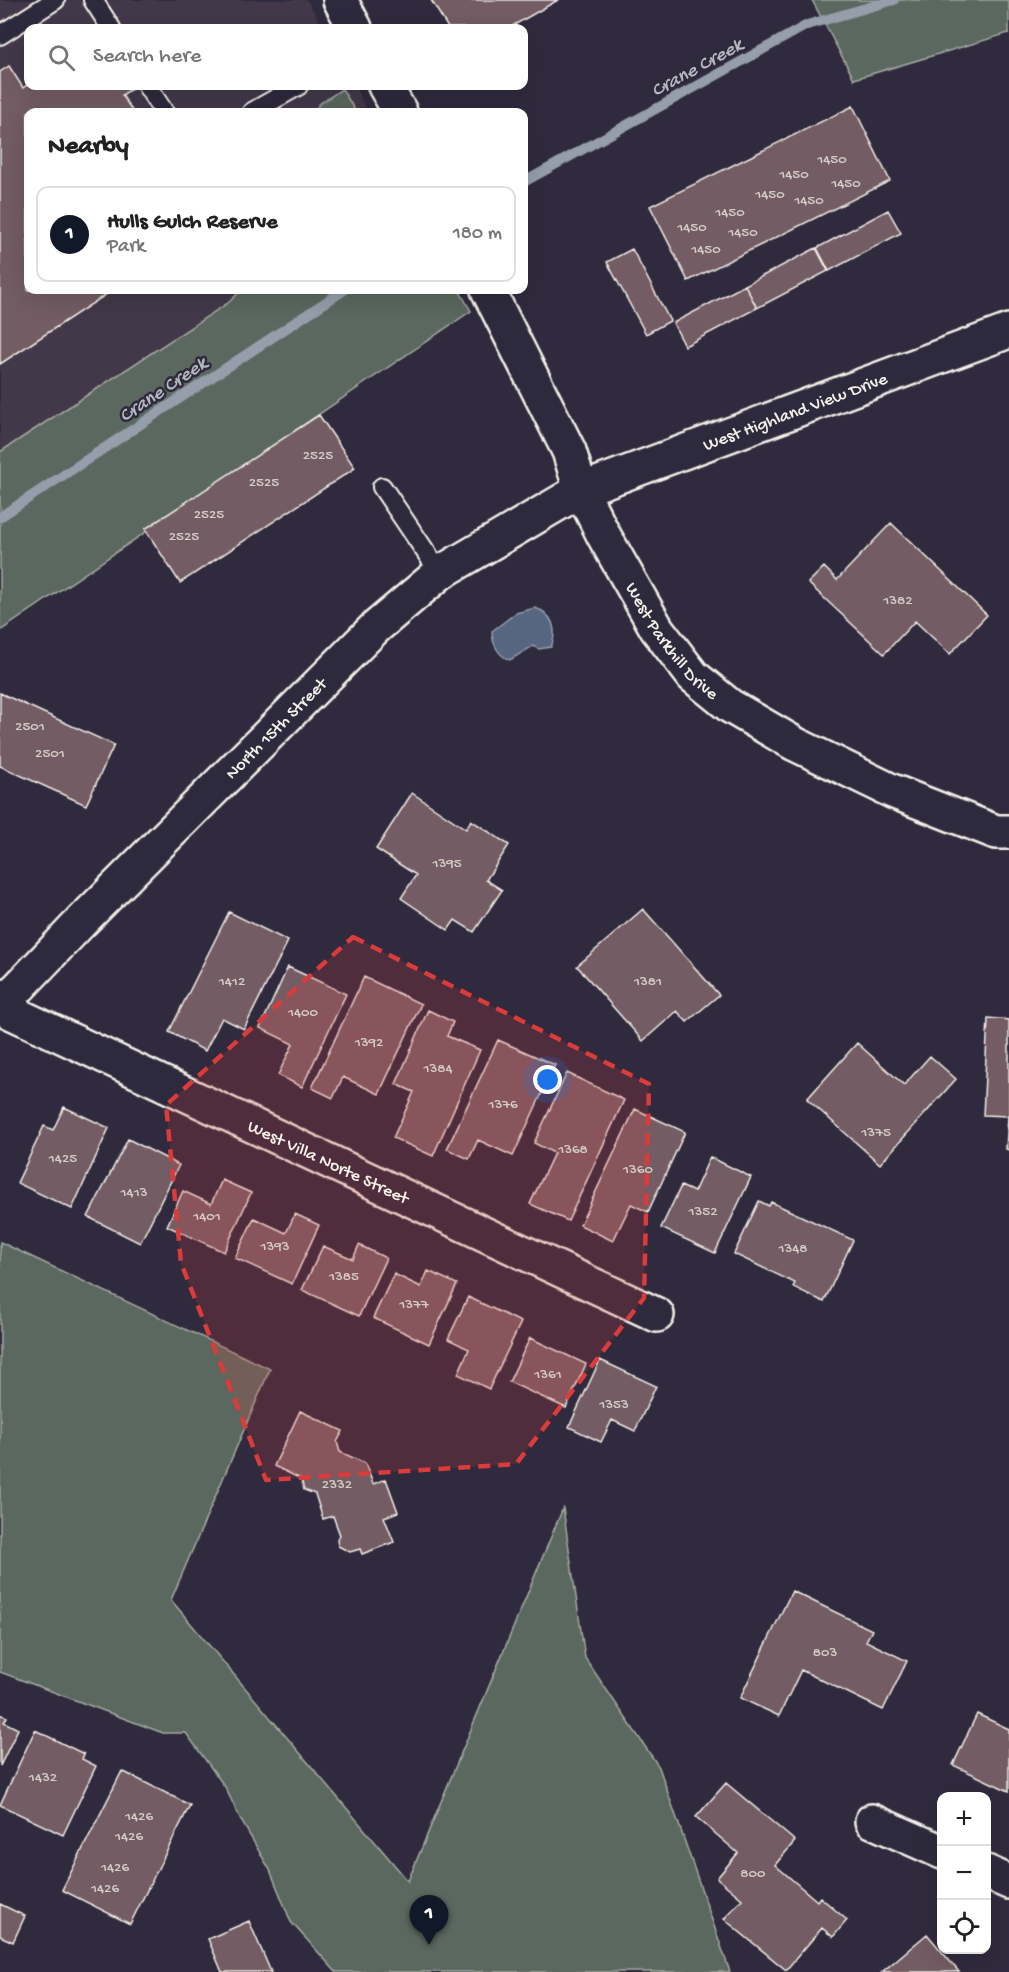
<!DOCTYPE html>
<meta charset="utf-8">
<style>
body{margin:0;font-family:"Gochi Hand",sans-serif;background:#f6f6f6;color:#222}
.controls{position:absolute;right:18px;bottom:18px;display:grid;overflow:hidden;border-radius:12px;box-shadow:0 6px 24px #0002}
.controls button{width:54px;height:54px;display:grid;place-items:center;padding:0;border:0;border-bottom:2px solid #e0e0e0;background:#fff;color:#222;font:30px sans-serif}
.you{position:absolute;left:548px;top:1080px;width:21px;height:21px;margin:-15px;border:4px solid #fff;border-radius:50%;background:#1a73e8;box-shadow:0 0 0 9px #1a73e833}
.badge{display:grid;place-items:center;width:39px;height:39px;border-radius:50%;background:#111827;color:#fff;font-size:20px;font-weight:700}
.pin{position:absolute;translate:-50% -50px;filter:drop-shadow(0 2px 3px #0008)}
.pin::after{content:'';position:absolute;top:32px;width:21px;height:18px;background:inherit;clip-path:polygon(0 0,100% 0,50% 100%)}
.list{margin:0;padding:0;list-style:none}
h2{display:flex;justify-content:space-between;align-items:center;height:78px;margin:0;padding:0 24px;font-size:26px}
h2 small{font-size:20px;font-weight:400;color:#767676}
.list li{display:grid;grid-template-columns:39px 1fr auto;gap:18px;align-items:center;box-sizing:border-box;height:96px;margin:0 12px 12px;padding:0 12px;border:2px solid #e0e0e0;border-radius:12px}
.list b{display:block;font-size:22px;white-space:nowrap}
.list p{margin:0;font-size:20px;white-space:nowrap;color:#767676}
.list em{font-size:20px;font-style:normal;color:#767676}
.icon{flex:none;width:33px;height:33px;fill:none;stroke:currentColor;stroke-width:2;stroke-linecap:round;stroke-linejoin:round}
.map{position:relative;flex:none;width:1009px;height:1972px;overflow:hidden}
.search{position:absolute;background:#fff;box-shadow:0 6px 24px #0002;left:24px;top:24px;width:504px;height:66px;display:flex;align-items:center;gap:15px;box-sizing:border-box;padding:0 21px;border-radius:12px;color:#767676;font-size:22px}
.panel{position:absolute;background:#fff;box-shadow:0 6px 24px #0002;left:24px;top:108px;width:504px;height:186px;border-radius:12px}
.map>svg:first-child{display:block}
</style>
<div class="map">
<svg width="1009" height="1972" viewBox="0 0 1009 1972">
<rect width="100%" height="100%" fill="#2f2a3d"/>
<filter id="ink" filterUnits="userSpaceOnUse"><feTurbulence type="fractalNoise" baseFrequency=".0167" numOctaves="2"/><feDisplacementMap in="SourceGraphic" scale="12" xChannelSelector="R" yChannelSelector="G"/><feConvolveMatrix kernelMatrix="1 2 1 2 8 2 1 2 1" color-interpolation-filters="sRGB"/></filter>
<g filter="url(#ink)">
<!-- built -->
<path fill="#433948" d="M 0,0 L 307,0 L 323,28 L 28,28 L 28,86 L 354,86 L 368,112 L 28,112 L 28,290 L 242,290 L 228,303 L 0,452 Z"/>
<!-- green -->
<path fill="#5a685e" stroke="#a7aca3" stroke-width="1.5" d="M 812,0 L 1009,0 L 1009,33 L 854,79 Z
M 342,89 L 356,112 L 314,112 L 319,104 Z
M 242,290 L 459,290 L 471,311 L 0,631 L 0,452 L 228,303 Z
M 0,1242 L 270,1369 L 171,1600 L 408,1881 L 563,1508 L 585,1658 L 659,1767 L 730,1972 L 336,1972 L 291,1922 L 270,1870 L 242,1822 L 225,1787 L 186,1733 L 163,1733 L 0,1672 Z"/>
<!-- water -->
<path fill="#566680" stroke="#959eaa" stroke-width="1.5" d="M 535,608 C 553,613 558,631 551,647 L 539,649 L 533,646 L 510,660 C 498,656 492,643 492,631 L 516,613 Z"/>
<g fill="none" stroke-linecap="round" stroke-linejoin="round">
<!-- stream -->
<path stroke="#959eaa" stroke-width="10" d="M 524,182 L 807,25 L 894,0
M 0,517 L 344,290"/>
</g>
<!-- building -->
<path fill="#735c63" stroke="#f4f1e8" stroke-width="1.5" d="M 431,0 L 558,0 L 509,28 L 448,28 Z
M 9,66 L 23,88 L 28,84 L 136,86 L 122,95 L 133,112 L 28,112 L 28,290 L 113,290 L 0,364 L 0,72 Z
M 853,106 L 890,181 L 688,281 L 650,206 Z
M 888,210 L 901,233 L 829,271 L 817,248 Z
M 816,248 L 828,271 L 757,308 L 745,285 Z
M 632,249 L 670,321 L 646,334 L 607,262 Z
M 745,285 L 757,308 L 685,346 L 673,323 Z
M 319,415 L 355,468 L 180,583 L 145,529 Z
M 891,523 L 987,615 L 950,654 L 915,621 L 884,654 L 808,583 L 824,567 L 837,580 Z
M 0,693 L 114,745 L 86,805 L 0,766 Z
M 412,793 L 466,829 L 471,820 L 509,845 L 486,880 L 502,890 L 474,932 L 455,920 L 448,930 L 401,898 L 416,875 L 376,849 Z
M 643,909 L 719,995 L 687,1022 L 677,1011 L 643,1041 L 577,966 Z
M 229,912 L 288,941 L 244,1029 L 222,1018 L 205,1051 L 169,1032 Z
M 288,967 L 346,994 L 302,1087 L 278,1075 L 293,1044 L 260,1028 Z
M 364,977 L 421,1004 L 379,1094 L 343,1077 L 333,1098 L 312,1088 Z
M 428,1010 L 453,1022 L 447,1036 L 480,1050 L 433,1156 L 393,1138 L 414,1092 L 396,1084 Z
M 988,1018 L 1009,1020 L 1009,1150 L 1006,1149 L 1008,1116 L 983,1115 Z
M 498,1040 L 555,1065 L 513,1156 L 478,1140 L 469,1159 L 447,1149 Z
M 857,1043 L 904,1085 L 930,1056 L 956,1079 L 880,1164 L 807,1099 Z
M 567,1073 L 624,1100 L 568,1221 L 530,1204 L 554,1153 L 534,1143 Z
M 64,1107 L 109,1128 L 72,1209 L 17,1183 L 44,1126 L 53,1130 Z
M 635,1109 L 685,1132 L 648,1212 L 631,1204 L 613,1241 L 580,1225 Z
M 128,1139 L 179,1165 L 140,1243 L 88,1217 Z
M 710,1157 L 751,1177 L 715,1253 L 661,1228 L 681,1186 L 694,1192 Z
M 222,1180 L 251,1193 L 224,1252 L 167,1226 L 183,1191 L 211,1204 Z
M 759,1201 L 769,1206 L 771,1202 L 853,1240 L 824,1302 L 793,1287 L 795,1283 L 734,1254 Z
M 295,1214 L 319,1225 L 292,1284 L 235,1258 L 254,1218 L 286,1233 Z
M 359,1245 L 386,1258 L 359,1316 L 302,1290 L 323,1246 L 353,1259 Z
M 428,1271 L 457,1284 L 429,1344 L 373,1318 L 394,1274 L 421,1287 Z
M 468,1297 L 521,1322 L 489,1389 L 458,1374 L 469,1349 L 448,1339 Z
M 530,1338 L 586,1364 L 566,1408 L 509,1382 Z
M 600,1360 L 656,1386 L 635,1431 L 612,1420 L 601,1442 L 569,1427 Z
M 300,1411 L 343,1431 L 337,1442 L 340,1452 L 365,1463 L 373,1484 L 386,1479 L 398,1512 L 384,1517 L 394,1542 L 362,1554 L 360,1549 L 350,1552 L 338,1546 L 337,1539 L 340,1535 L 333,1516 L 323,1519 L 315,1494 L 304,1490 L 301,1479 L 274,1466 Z
M 792,1591 L 872,1630 L 866,1641 L 907,1661 L 883,1710 L 801,1670 L 779,1716 L 740,1698 Z
M 0,1714 L 7,1717 L 4,1722 L 18,1729 L 0,1766 Z
M 977,1714 L 1009,1729 L 1009,1791 L 953,1765 Z
M 35,1730 L 84,1754 L 82,1759 L 96,1766 L 63,1835 L 0,1805 Z
M 122,1771 L 190,1805 L 130,1924 L 62,1890 Z
M 726,1783 L 795,1841 L 775,1865 L 817,1901 L 820,1897 L 847,1920 L 833,1937 L 822,1928 L 786,1970 L 724,1919 L 742,1899 L 717,1878 L 738,1853 L 696,1817 Z
M 0,1904 L 25,1916 L 13,1942 L 0,1936 Z
M 249,1921 L 271,1972 L 222,1972 L 208,1939 Z
M 927,1934 L 959,1972 L 882,1972 Z"/>
<g fill="none" stroke-linecap="round" stroke-linejoin="round">
<defs>
<path id="service" d="M 93,0 L 111,28
M 0,35 L 55,0
M 147,86 L 164,112
M 252,112 L 298,86
M 382,487 L 440,573"/>
<g id="minor">
<path d="M 340,0 L 355,28"/>
<path d="M 385,86 L 400,112"/>
<path id="s1" d="M 488,290 L 569,451 L 581,490 L 604,536 L 657,629 L 693,676 L 730,706 L 795,744 L 892,791 L 996,832 L 1009,832"/>
<path id="s2" d="M 581,490 L 1009,331"/>
<path id="s3" d="M 0,1007 L 657,1315"/>
<path d="M 872,1821 L 942,1852"/>
<path d="M 986,1872 L 1009,1882"/>
</g>
<g id="tertiary">
<path id="s4" d="M 0,1007 L 81,922 L 375,628 L 440,573 L 581,490"/>
</g>
</defs>
<!-- service casing -->
<use href="#service" stroke="#f4f1e8" stroke-width="22"/>
<!-- minor casing -->
<use href="#minor" stroke="#f4f1e8" stroke-width="38"/>
<!-- tertiary casing -->
<use href="#tertiary" stroke="#f4f1e8" stroke-width="38"/>
<!-- service -->
<use href="#service" stroke="#2f2a3d" stroke-width="18"/>
<!-- minor -->
<use href="#minor" stroke="#2f2a3d" stroke-width="33"/>
<!-- tertiary -->
<use href="#tertiary" stroke="#2f2a3d" stroke-width="33"/>
</g>
</g>
<!-- marked area -->
<path fill="#d93c3b" fill-opacity="0.2" stroke="#d93c3b" stroke-width="4.5" stroke-dasharray="12 8" stroke-linejoin="round" d="M 353,937 L 649,1084 L 644,1298 L 516,1464 L 266,1480 L 181,1263 L 166,1105 Z"/>
<g text-anchor="middle" stroke-width="5" stroke-linejoin="round" paint-order="stroke">
<!-- number labels -->
<g font-size="15" fill="#d4ccc7">
<text x="832" y="163">1450</text>
<text x="794" y="178">1450</text>
<text x="846" y="187">1450</text>
<text x="770" y="198">1450</text>
<text x="809" y="204">1450</text>
<text x="730" y="216">1450</text>
<text x="692" y="231">1450</text>
<text x="743" y="236">1450</text>
<text x="706" y="253">1450</text>
<text x="318" y="459">2525</text>
<text x="264" y="486">2525</text>
<text x="209" y="518">2525</text>
<text x="184" y="540">2525</text>
<text x="898" y="604">1382</text>
<text x="30" y="730">2501</text>
<text x="50" y="757">2501</text>
<text x="447" y="867">1395</text>
<text x="232" y="985">1412</text>
<text x="648" y="985">1381</text>
<text x="303" y="1016">1400</text>
<text x="369" y="1046">1392</text>
<text x="438" y="1072">1384</text>
<text x="503" y="1108">1376</text>
<text x="876" y="1136">1375</text>
<text x="573" y="1153">1368</text>
<text x="63" y="1162">1425</text>
<text x="638" y="1173">1360</text>
<text x="134" y="1196">1413</text>
<text x="703" y="1215">1352</text>
<text x="207" y="1220">1401</text>
<text x="275" y="1250">1393</text>
<text x="793" y="1252">1348</text>
<text x="344" y="1280">1385</text>
<text x="414" y="1308">1377</text>
<text x="548" y="1378">1361</text>
<text x="614" y="1408">1353</text>
<text x="337" y="1488">2332</text>
<text x="825" y="1656">803</text>
<text x="43" y="1781">1432</text>
<text x="139" y="1820">1426</text>
<text x="129" y="1840">1426</text>
<text x="115" y="1871">1426</text>
<text x="753" y="1877">800</text>
<text x="105" y="1892">1426</text>
</g>
<!-- street labels -->
<g font-size="18" fill="#f4f1e8" stroke="#2f2a3d">
<text dy="6" stroke="none"><textPath href="#s2" startOffset="228">West Highland View Drive</textPath></text>
<text dy="6" stroke="none"><textPath href="#s1" startOffset="398">West Parkhill Drive</textPath></text>
<text dy="6" stroke="none"><textPath href="#s4" startOffset="392">North 15th Street</textPath></text>
<text dy="6" stroke="none"><textPath href="#s3" startOffset="363">West Villa Norte Street</textPath></text>
</g>
<!-- water labels -->
<g font-size="20" font-style="italic" fill="#b5b9be" stroke="#2f2a3d">
<text transform="translate(696 66) rotate(-29)" y="7">Crane Creek</text>
<text transform="translate(162 388) rotate(-34)" y="7">Crane Creek</text>
</g>
</g>
</svg>
<div class="controls">
<button>+</button>
<button>−</button>
<button><svg class="icon" aria-label="locate" viewBox="0 0 24 24"><circle cx="12" cy="12" r="6"/><path d="M12 2v4M12 18v4M2 12h4M18 12h4"/></svg></button>
</div>
<div class="you"></div>
<div class="pin badge" style="left:429px;top:1945px">1</div>
<div class="search"><svg class="icon" aria-label="search" viewBox="0 0 24 24"><circle cx="10" cy="10" r="6"/><path d="M15 15l6 6"/></svg>Search here</div>
<section class="panel">
<h2>Nearby<small></small></h2>
<ul class="list">
<li><span class="badge">1</span><div><b>Hulls Gulch Reserve</b><p>Park</p></div><em>180 m</em></li>
</ul>
</section>
</div>
